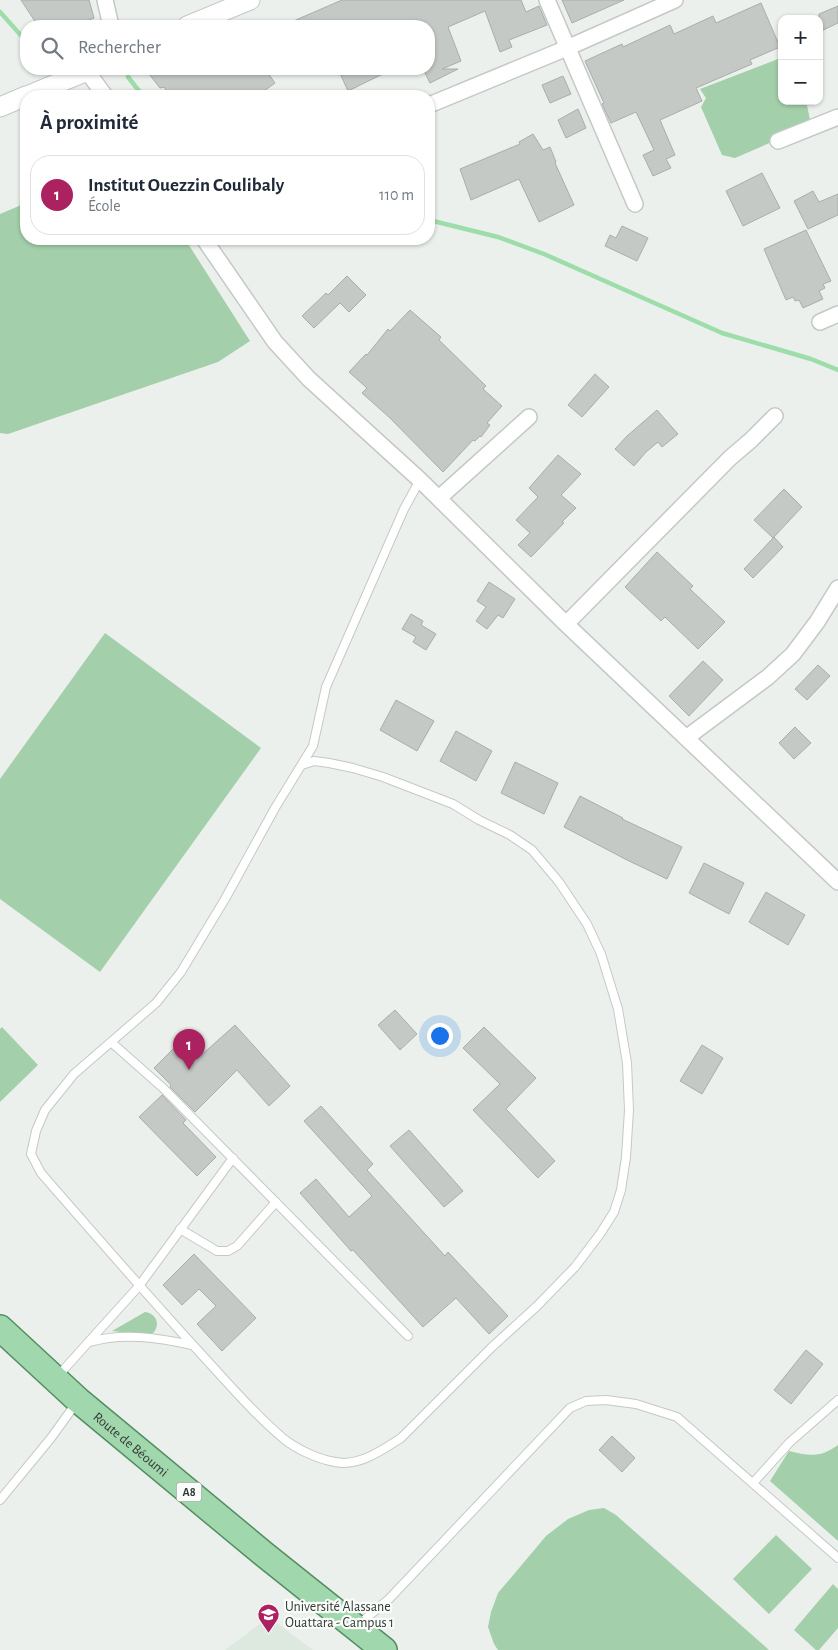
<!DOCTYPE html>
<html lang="fr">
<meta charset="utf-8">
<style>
body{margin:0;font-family:"Alegreya Sans",sans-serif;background:#f2f2f3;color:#1f2937}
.controls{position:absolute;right:15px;top:15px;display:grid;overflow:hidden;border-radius:10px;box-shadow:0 1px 4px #0004}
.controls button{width:45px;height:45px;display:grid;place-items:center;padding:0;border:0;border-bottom:1px solid #e0e1e3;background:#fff;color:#1f2937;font:25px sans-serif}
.you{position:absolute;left:439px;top:1035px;width:18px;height:18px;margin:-12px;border:4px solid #fff;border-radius:50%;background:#1a73e8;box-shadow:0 0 0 8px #1a73e833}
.badge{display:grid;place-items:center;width:32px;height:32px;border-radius:50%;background:#ac215f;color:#fff;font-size:16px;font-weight:700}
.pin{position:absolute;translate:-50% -41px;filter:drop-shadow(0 1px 2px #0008)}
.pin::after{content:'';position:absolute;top:26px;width:18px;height:15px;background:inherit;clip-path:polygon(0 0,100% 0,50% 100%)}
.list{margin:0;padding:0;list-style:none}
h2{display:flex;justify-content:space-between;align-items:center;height:65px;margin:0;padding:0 20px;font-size:21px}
h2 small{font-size:16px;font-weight:400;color:#747a83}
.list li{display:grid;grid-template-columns:32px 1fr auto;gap:15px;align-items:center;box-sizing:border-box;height:80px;margin:0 10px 10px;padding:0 10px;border:1px solid #e0e1e3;border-radius:20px}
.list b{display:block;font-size:19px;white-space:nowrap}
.list p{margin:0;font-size:16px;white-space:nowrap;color:#747a83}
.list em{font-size:16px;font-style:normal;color:#747a83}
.icon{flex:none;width:28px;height:28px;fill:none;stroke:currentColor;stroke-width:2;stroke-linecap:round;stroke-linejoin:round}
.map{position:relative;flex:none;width:838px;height:1650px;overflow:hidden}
.search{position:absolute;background:#fff;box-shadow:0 1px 4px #0004;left:20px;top:20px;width:415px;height:55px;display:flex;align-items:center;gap:12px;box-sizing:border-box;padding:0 18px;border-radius:20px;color:#747a83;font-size:19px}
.panel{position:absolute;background:#fff;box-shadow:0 1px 4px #0004;left:20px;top:90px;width:415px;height:155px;border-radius:20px}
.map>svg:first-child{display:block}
</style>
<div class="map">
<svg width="838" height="1650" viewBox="0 0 838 1650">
<rect width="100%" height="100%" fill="#ecf0ec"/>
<!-- built -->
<path fill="#dde8df" d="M 269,1617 L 313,1650 L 225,1650 Z"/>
<!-- green -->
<path fill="#a3cfaa" d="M 778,59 L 782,63 L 782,101 L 810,101 L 807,105 L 811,125 L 735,158 L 722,155 L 701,107 L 706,98 L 700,89 Z
M 26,203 L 26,239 L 185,239 L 250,341 L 218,362 L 8,434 L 0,433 L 0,214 Z
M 105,633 L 261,748 L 100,972 L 0,899 L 0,779 Z
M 2,1027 L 38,1065 L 0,1102 L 0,1029 Z
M 145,1312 C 158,1314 161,1327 151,1335 L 112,1331 Z
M 838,1445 L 838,1541 L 770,1481 L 789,1451 C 809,1456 820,1458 838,1445 Z
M 604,1508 L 616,1515 L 769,1650 L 498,1650 L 494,1644 L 488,1627 L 491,1612 L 498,1593 L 546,1536 L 568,1519 L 589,1510 Z
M 776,1535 L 812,1569 L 769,1614 L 733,1579 Z
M 833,1584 L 838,1589 L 838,1628 L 819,1650 L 816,1650 L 794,1630 Z"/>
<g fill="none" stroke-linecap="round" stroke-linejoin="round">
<!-- stream -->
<path stroke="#9ddda9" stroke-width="4.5" d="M 0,12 L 26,41
M 128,77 L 143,96
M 429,220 L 498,237 L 544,254 L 722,333 L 811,359 L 838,370"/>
</g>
<!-- building -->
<path fill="#c5c9c5" stroke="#a9aeaa" d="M 21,0 L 89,0 L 94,18 L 76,26 L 38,26 Z
M 342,0 L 521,0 L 526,12 L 539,6 L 547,25 L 509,40 L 512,47 L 500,52 L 485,11 L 448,27 L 461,61 L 442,69 L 458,69 L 430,83 L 423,69 L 429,69 L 429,26 L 282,26 Z
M 562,0 L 624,0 L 572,23 Z
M 761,3 L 780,47 L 750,60 L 752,64 L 696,88 L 702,101 L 660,120 L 675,155 L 666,159 L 671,168 L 653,176 L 643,155 L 654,150 L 636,112 L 611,123 L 602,104 L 604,103 L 585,61 L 622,44 L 623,47 L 670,25 L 674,34 L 713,16 L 716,23 Z
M 838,6 L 838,23 L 819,32 L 819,14 Z
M 145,69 L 265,69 L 275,83 L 257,96 L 170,96 L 164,87 L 160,88 Z
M 338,69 L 393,69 L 348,91 Z
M 563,76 L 571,94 L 550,103 L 542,85 Z
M 578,109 L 586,128 L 566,138 L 558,120 Z
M 533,134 L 543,150 L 550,147 L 556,162 L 555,163 L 574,205 L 539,222 L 519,179 L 471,200 L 460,169 L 520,144 L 519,142 Z
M 762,173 L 780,208 L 743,226 L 726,191 Z
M 813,191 L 819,202 L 838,194 L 838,215 L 808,229 L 794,201 Z
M 622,226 L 648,238 L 637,261 L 605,246 L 610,235 L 616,238 Z
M 806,230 L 831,281 L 823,284 L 825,288 L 819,291 L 823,299 L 803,308 L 799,300 L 795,301 L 793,297 L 786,300 L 764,249 Z
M 347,276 L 366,295 L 349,312 L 340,303 L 314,328 L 302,316 L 326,293 L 328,295 Z
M 410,310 L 441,337 L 439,340 L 486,386 L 483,389 L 502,406 L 487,423 L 490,425 L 481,437 L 480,436 L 475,441 L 473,440 L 443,472 L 390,418 L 362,393 L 367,388 L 349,372 L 366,354 L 367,355 L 388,329 L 390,331 Z
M 595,374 L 609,387 L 582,417 L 568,405 Z
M 657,410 L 678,434 L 662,447 L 658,442 L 646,452 L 634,466 L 615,449 L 627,436 Z
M 558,455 L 581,474 L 561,495 L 576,508 L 562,522 L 564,523 L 531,557 L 518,545 L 530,533 L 516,520 L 538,497 L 529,488 Z
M 784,489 L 802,507 L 773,538 L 754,520 Z
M 774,537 L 783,547 L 753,578 L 744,569 Z
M 657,552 L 693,586 L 690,589 L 725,622 L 698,649 L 665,617 L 661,621 L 625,587 Z
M 489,582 L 515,599 L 503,618 L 498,615 L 487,629 L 476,621 L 486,607 L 477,601 Z
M 411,614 L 423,621 L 421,625 L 436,634 L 426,650 L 413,642 L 416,637 L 402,629 Z
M 703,661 L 723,680 L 689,716 L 669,696 Z
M 818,665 L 830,676 L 807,700 L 795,689 Z
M 396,700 L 434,721 L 417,751 L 380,730 Z
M 795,727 L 811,743 L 794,759 L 779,743 Z
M 456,731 L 492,751 L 476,781 L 440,761 Z
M 515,762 L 558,783 L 544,814 L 501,793 Z
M 580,796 L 623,818 L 622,819 L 682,847 L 667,879 L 627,860 L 564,827 Z
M 704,863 L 744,883 L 729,914 L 689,893 Z
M 766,892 L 805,915 L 788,945 L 749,922 Z
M 395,1010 L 417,1034 L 400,1050 L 378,1025 Z
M 235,1025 L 290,1086 L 269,1106 L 237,1070 L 195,1112 L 170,1087 L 171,1085 L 154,1068 L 180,1042 L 197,1059 Z
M 484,1027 L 536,1078 L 506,1109 L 555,1161 L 538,1178 L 473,1110 L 500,1084 L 463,1048 Z
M 702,1045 L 723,1058 L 702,1094 L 680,1081 Z
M 162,1095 L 186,1120 L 183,1123 L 216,1157 L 197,1176 L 139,1117 Z
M 321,1106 L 373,1164 L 367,1170 L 445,1256 L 448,1252 L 508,1316 L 489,1334 L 456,1298 L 423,1327 L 353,1250 L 351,1251 L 300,1193 L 316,1179 L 349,1217 L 372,1196 L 304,1121 Z
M 409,1130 L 463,1191 L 444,1207 L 390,1146 Z
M 194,1254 L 256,1318 L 222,1351 L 197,1324 L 216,1306 L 199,1289 L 182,1305 L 163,1285 Z
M 806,1350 L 823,1364 L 791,1404 L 774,1390 Z
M 612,1436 L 635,1458 L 622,1472 L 599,1450 Z"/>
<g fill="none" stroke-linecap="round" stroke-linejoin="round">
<defs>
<path id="service" d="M 302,765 L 314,761 L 329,763 L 353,768 L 383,777 L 453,804 L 479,820 L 510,835 L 532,850 L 559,882 L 587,924 L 601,954 L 618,1009 L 627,1063 L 629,1110 L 626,1157 L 621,1190 L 614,1212 L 600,1234 L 575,1267 L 537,1306 L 492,1347 L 401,1438 C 382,1450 359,1467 335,1462 C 318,1459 298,1450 284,1439 C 254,1414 228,1383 202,1355 C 147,1295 94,1234 41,1173 L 31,1154 L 36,1131 L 45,1110 L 74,1074 L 156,1003 L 181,972 L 225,899 L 275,808 L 313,746 L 326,687 L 404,509 L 420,480
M 111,1042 L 163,1088 L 408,1336
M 180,1229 L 217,1251 L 228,1251 L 237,1246 L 276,1202
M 90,1342 C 123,1332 159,1338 192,1345
M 57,1377 L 139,1286 L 233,1158
M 753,1483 L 790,1442 L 838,1400
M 0,1500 L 51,1438 L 77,1402
M 358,1625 L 389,1599 L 570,1408 L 586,1401 L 606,1400 L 636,1404 L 677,1417 L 838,1558"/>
<path id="minor" d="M 105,0 L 111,26
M 547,0 L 635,204
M 87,71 L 105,96
M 429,105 L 567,48 L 675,0
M 778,141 L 838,117
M 204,239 L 275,342 L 309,379 L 420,480 L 566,624 L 838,882
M 820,322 L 838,314
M 439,498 L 529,417
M 566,624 L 730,458 L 751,440 L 775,416
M 686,738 L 768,677 L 793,654 L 817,622 L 838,588"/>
<path id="tertiary" d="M 187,26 L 250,0
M 27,96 L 92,69
M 0,107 L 26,96"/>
<g id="primary">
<path id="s1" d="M 0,1328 L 78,1400 L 265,1555 L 384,1650"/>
</g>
</defs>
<!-- service casing -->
<use href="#service" stroke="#c4c9c5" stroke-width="10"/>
<!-- minor casing -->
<use href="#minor" stroke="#c4c9c5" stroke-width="18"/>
<!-- tertiary casing -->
<use href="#tertiary" stroke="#c4c9c5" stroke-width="21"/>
<!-- primary casing -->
<use href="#primary" stroke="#538e60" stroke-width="28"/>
<!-- service -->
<use href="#service" stroke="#fff" stroke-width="8"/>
<!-- minor -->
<use href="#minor" stroke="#fff" stroke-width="15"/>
<!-- tertiary -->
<use href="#tertiary" stroke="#fff" stroke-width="19"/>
<!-- primary -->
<use href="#primary" stroke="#a1d7ad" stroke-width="25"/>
</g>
<!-- icons -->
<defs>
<symbol id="university-pin" viewBox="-11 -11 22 30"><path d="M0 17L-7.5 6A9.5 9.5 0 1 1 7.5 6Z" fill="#ac215f" stroke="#f9fdfa"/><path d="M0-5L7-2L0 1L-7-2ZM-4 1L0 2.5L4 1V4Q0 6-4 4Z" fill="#fff"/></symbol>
</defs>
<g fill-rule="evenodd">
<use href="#university-pin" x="256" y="1602" width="25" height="34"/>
</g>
<g text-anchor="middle" stroke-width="4.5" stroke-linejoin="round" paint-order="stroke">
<!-- shield labels -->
<rect fill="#f9fdfa" stroke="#707371" stroke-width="1" x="176.5" y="1482.5" width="25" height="19" rx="4"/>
<g font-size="12" font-weight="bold" fill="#363836">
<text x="189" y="1496">A8</text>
</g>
<!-- street labels -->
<g font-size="14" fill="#363836" stroke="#f9fdfa">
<text dy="5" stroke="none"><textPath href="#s1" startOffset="175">Route de Béoumi</textPath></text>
</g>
<!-- poi labels -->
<g font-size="14" fill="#363836" stroke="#f9fdfa" text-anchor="start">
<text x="285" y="1611">Université Alassane<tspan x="285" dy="16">Ouattara - Campus 1</tspan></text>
</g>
</g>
</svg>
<div class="controls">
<button>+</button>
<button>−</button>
</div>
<div class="you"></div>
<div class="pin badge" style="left:189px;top:1070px">1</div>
<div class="search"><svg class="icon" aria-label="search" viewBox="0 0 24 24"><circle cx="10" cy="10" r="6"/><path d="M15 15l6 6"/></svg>Rechercher</div>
<section class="panel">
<h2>À proximité<small></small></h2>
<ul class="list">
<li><span class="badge">1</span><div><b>Institut Ouezzin Coulibaly</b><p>École</p></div><em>110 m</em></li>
</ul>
</section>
</div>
